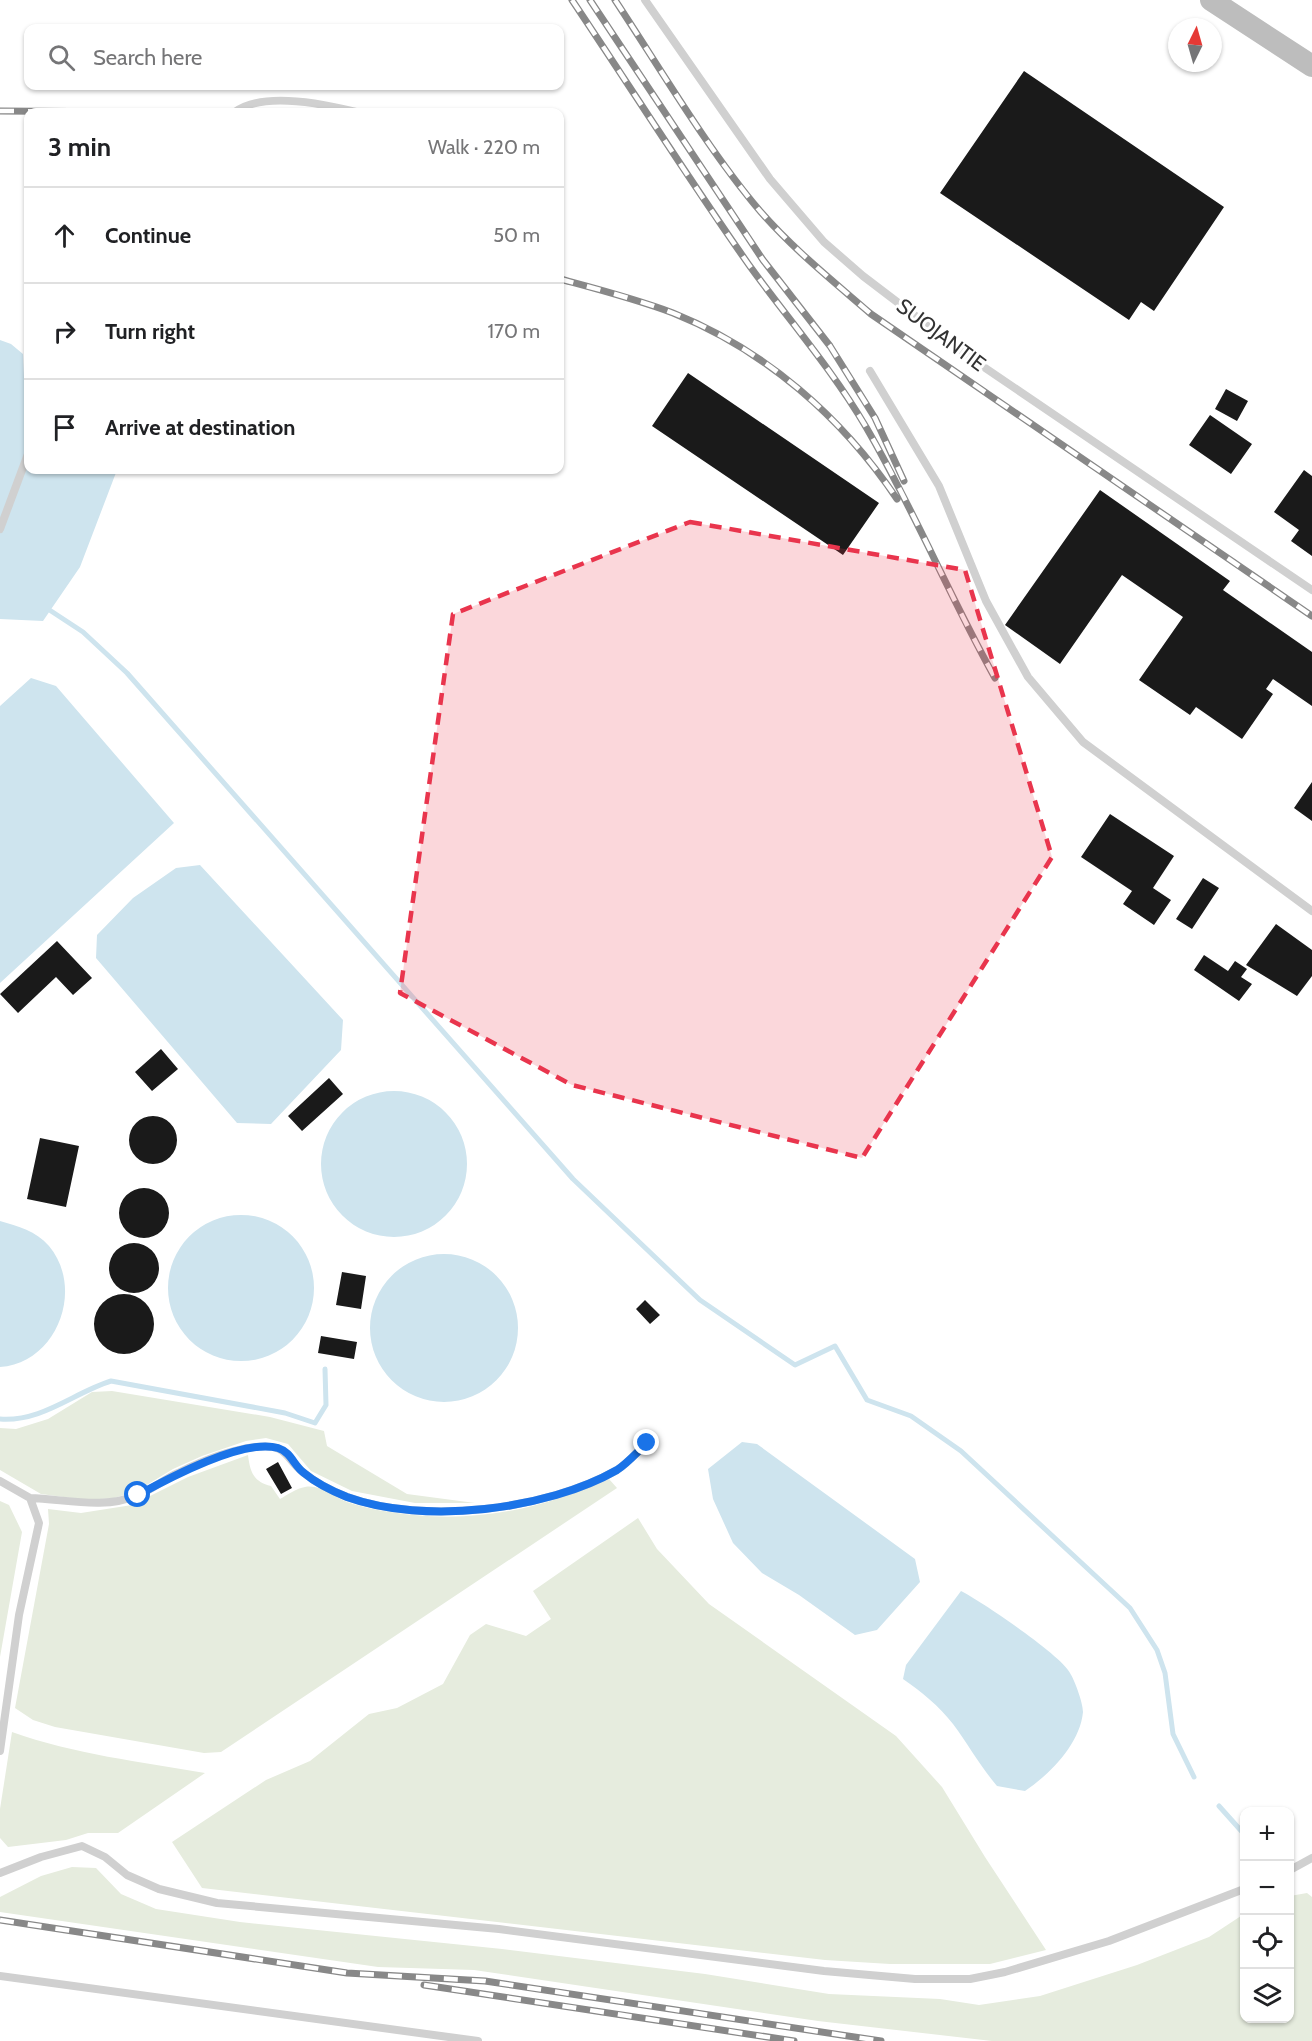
<!DOCTYPE html>
<meta charset="utf-8">
<style>
body{margin:0;font-family:Cabin,sans-serif;background:#f6f6f6;color:#202124}
.controls{position:absolute;right:18px;bottom:18px;display:grid;overflow:hidden;border-radius:12px;box-shadow:0 2px 4px #0004}
.controls button{width:54px;height:54px;display:grid;place-items:center;padding:0;border:0;border-bottom:2px solid #e0e0e0;background:#fff;color:#202124;font:30px sans-serif}
.compass{position:absolute;left:1168px;top:18px;width:54px;height:54px;border-radius:50%;background:#fff;box-shadow:0 2px 4px #0004;rotate:5deg}
.stop{position:absolute;width:18px;height:18px;margin:-14px;border:4px solid #1a73e8;border-radius:50%;background:#fff}
.stop.end{background:#1a73e8;border-color:#fff;box-shadow:0 2px 6px #0008}
.list{margin:0;padding:0;list-style:none}
h2{display:flex;justify-content:space-between;align-items:center;height:78px;margin:0;padding:0 24px;font-size:26px}
h2 small{font-size:20px;font-weight:400;color:#757577}
.list li{display:grid;grid-template-columns:39px 1fr auto;gap:18px;align-items:center;box-sizing:border-box;height:96px;padding:0 24px;border-top:2px solid #e0e0e0}
.list b{display:block;font-size:22px;white-space:nowrap}
.list em{font-size:20px;font-style:normal;color:#757577}
.icon{flex:none;width:33px;height:33px;fill:none;stroke:currentColor;stroke-width:2;stroke-linecap:round;stroke-linejoin:round}
.map{position:relative;flex:none;width:1312px;height:2041px;overflow:hidden}
.search{position:absolute;background:#fff;box-shadow:0 2px 4px #0004;left:24px;top:24px;width:540px;height:66px;display:flex;align-items:center;gap:15px;box-sizing:border-box;padding:0 21px;border-radius:12px;color:#757577;font-size:22px}
.panel{position:absolute;background:#fff;box-shadow:0 2px 4px #0004;left:24px;top:108px;width:540px;height:366px;border-radius:12px}
.map>svg:first-child{display:block}
</style>
<div class="map">
<svg width="1312" height="2041" viewBox="0 0 1312 2041">
<rect width="100%" height="100%" fill="#fff"/>
<!-- green -->
<path fill="#e6ecde" d="M 112,1391 L 270,1417 L 324,1431 L 327,1446 L 407,1494 L 475,1503 L 415,1503 L 352,1491 L 311,1471 L 288,1444 L 266,1438 L 246,1441 L 202,1456 L 173,1469 L 137,1491 L 114,1498 L 86,1500 L 41,1494 L 0,1470 L 0,1428 L 16,1429 L 48,1419 L 92,1392 Z
M 248,1455 C 250,1471 253,1482 271,1486 L 280,1499 C 287,1495 297,1488 305,1487 C 320,1484 334,1497 347,1502 C 368,1509 392,1513 414,1515 C 483,1522 546,1507 609,1479 L 617,1488 L 221,1752 L 204,1753 L 55,1727 L 33,1720 L 15,1708 L 49,1524 L 48,1509 L 81,1513 L 132,1505 L 188,1477 Z
M 0,1501 L 9,1505 L 22,1532 L 0,1657 Z
M 638,1518 L 657,1549 L 709,1604 L 896,1736 L 942,1787 L 985,1857 L 1046,1950 L 990,1964 L 890,1964 L 825,1960 L 202,1888 L 172,1842 L 266,1780 L 310,1761 L 369,1714 L 397,1708 L 443,1684 L 470,1635 L 486,1624 L 526,1636 L 551,1619 L 533,1591 Z
M 12,1732 C 74,1754 141,1762 205,1773 L 118,1833 L 88,1833 L 66,1840 L 8,1847 L 0,1838 L 0,1809 Z
M 72,1867 L 96,1868 L 121,1894 L 156,1909 L 240,1922 L 502,1949 L 705,1974 L 829,1994 L 940,1999 L 979,2005 L 1040,1996 L 1137,1965 L 1209,1937 L 1244,1914 L 1244,2018 L 1290,2018 L 1290,1896 L 1307,1893 L 1312,1897 L 1312,2041 L 992,2041 L 818,2021 L 474,1970 L 378,1967 L 0,1912 L 0,1897 L 41,1876 Z"/>
<!-- water -->
<path fill="#cee4ee" d="M 0,340 L 11,344 L 23,354 L 25,399 L 28,401 L 28,470 L 117,470 L 80,567 L 43,621 L 0,619 Z
M 31,678 L 56,686 L 174,823 L 0,983 L 0,706 Z
M 200,865 L 343,1020 L 341,1050 L 271,1124 L 237,1123 L 96,958 L 97,935 L 133,898 L 176,868 Z
M321 1164a73 73 0 1 1 146 0a73 73 0 1 1-146 0Z
M168 1288a73 73 0 1 1 146 0a73 73 0 1 1-146 0Z
M 0,1221 C 18,1226 36,1231 49,1246 C 85,1289 57,1363 0,1367 Z
M370 1328a74 74 0 1 1 148 0a74 74 0 1 1-148 0Z
M 742,1442 L 757,1444 L 915,1559 L 920,1582 L 877,1630 L 855,1635 L 799,1595 L 762,1573 L 733,1543 L 713,1499 L 708,1469 Z
M 961,1591 C 981,1601 1062,1656 1070,1673 C 1075,1681 1083,1703 1083,1712 C 1080,1744 1050,1774 1025,1791 L 997,1786 C 980,1766 968,1744 953,1724 C 939,1706 922,1692 903,1679 L 906,1665 Z"/>
<g fill="none" stroke-linecap="round" stroke-linejoin="round">
<!-- stream -->
<path stroke="#cee4ee" stroke-width="5" d="M 51,611 L 83,632 L 127,673 L 573,1179 L 700,1300 L 795,1365 L 835,1346 L 867,1400 L 911,1416 L 961,1451 L 1130,1608 L 1157,1650 L 1165,1673 L 1173,1734 L 1194,1777
M 0,1419 C 42,1422 73,1393 111,1381 L 285,1413 L 315,1423 L 326,1405 L 325,1369
M 1219,1806 L 1244,1834"/>
</g>
<!-- building -->
<path fill="#1a1a1a" d="M 1024,71 L 1224,207 L 1154,311 L 1141,302 L 1129,320 L 940,193 Z
M 688,373 L 879,503 L 843,555 L 652,426 Z
M 1226,389 L 1248,401 L 1237,421 L 1215,409 Z
M 1210,415 L 1252,444 L 1231,474 L 1189,445 Z
M 1304,470 L 1312,476 L 1312,556 L 1291,541 L 1299,530 L 1274,512 Z
M 1100,490 L 1230,581 L 1223,590 L 1312,652 L 1312,706 L 1273,679 L 1266,689 L 1273,694 L 1242,739 L 1196,707 L 1190,715 L 1139,680 L 1183,617 L 1122,575 L 1060,664 L 1005,625 Z
M 1312,782 L 1312,821 L 1294,808 Z
M 1110,814 L 1174,856 L 1153,888 L 1171,900 L 1154,925 L 1123,904 L 1132,891 L 1081,857 Z
M 1203,878 L 1219,888 L 1192,929 L 1176,919 Z
M 1276,924 L 1312,950 L 1312,976 L 1297,996 L 1246,965 Z
M 57,941 L 92,978 L 73,995 L 56,977 L 18,1013 L 0,994 Z
M 1204,955 L 1228,971 L 1235,961 L 1247,969 L 1241,977 L 1252,984 L 1239,1001 L 1194,970 Z
M 161,1049 L 178,1069 L 152,1091 L 135,1072 Z
M 329,1078 L 343,1094 L 302,1131 L 288,1116 Z
M129 1140a24 24 0 1 1 48 0a24 24 0 1 1-48 0Z
M 40,1138 L 79,1146 L 66,1207 L 27,1199 Z
M119 1213a25 25 0 1 1 50 0a25 25 0 1 1-50 0Z
M109 1268a25 25 0 1 1 50 0a25 25 0 1 1-50 0Z
M 342,1272 L 366,1276 L 361,1309 L 336,1305 Z
M94 1324a30 30 0 1 1 60 0a30 30 0 1 1-60 0Z
M 645,1300 L 660,1315 L 650,1324 L 636,1309 Z
M 321,1336 L 357,1342 L 354,1359 L 318,1353 Z
M 278,1462 L 292,1488 L 281,1494 L 266,1469 Z"/>
<g fill="none" stroke-linecap="round" stroke-linejoin="round">
<!-- lane -->
<path stroke="#d0d0d0" stroke-width="8" d="M 645,0 L 770,179 L 824,242 L 863,276 L 972,359 L 1312,590
M 235,112 C 263,91 324,104 356,112
M 870,371 L 939,486 L 986,601 L 1028,677 L 1083,742 L 1312,911
M 0,529 L 28,454
M 0,1481 L 30,1498 L 39,1523 L 19,1615 L 0,1751
M 30,1498 C 66,1499 103,1510 138,1495 C 152,1490 164,1479 178,1473 C 200,1462 230,1450 255,1447 C 289,1443 284,1458 304,1473 C 316,1483 332,1491 347,1497 C 424,1525 547,1510 617,1470 C 628,1463 638,1451 647,1443
M 1290,1870 L 1312,1858
M 0,1873 L 41,1857 L 82,1846 L 105,1857 L 127,1875 L 159,1889 L 217,1903 L 499,1929 L 824,1971 L 915,1979 L 970,1979 L 1005,1972 L 1109,1941 L 1244,1889
M 0,1976 L 478,2041"/>
<!-- secondary -->
<path stroke="#bdbdbd" stroke-width="22" d="M 1211,0 L 1312,66"/>
<defs>
<path id="rail" d="M 572,0 C 631,88 688,178 749,265 C 788,319 832,369 866,427 C 913,508 949,595 995,678
M 590,0 L 763,260 L 830,346 L 875,418 L 904,481
M 615,0 C 660,68 708,150 760,211 C 793,249 833,281 871,314 L 1312,616
M 0,111 L 139,112
M 560,279 C 597,289 636,299 673,313 C 765,350 842,417 897,499
M 0,1920 L 347,1973 L 485,1981 L 881,2041
M 424,1985 L 794,2041"/>
</defs>
<!-- rail casing -->
<use href="#rail" stroke="#888" stroke-width="7"/>
<!-- rail -->
<use href="#rail" stroke="#fff" stroke-width="4.5" stroke-dasharray="14" stroke-linecap="butt"/>
</g>
<g fill="none" stroke-linecap="round" stroke-linejoin="round">
<!-- route -->
<path stroke="#1a73e8" stroke-width="8" d="M 138,1495 C 169,1478 243,1438 278,1448 C 291,1452 294,1466 304,1473 C 316,1483 332,1491 347,1497 C 424,1525 547,1510 617,1470 C 628,1463 638,1451 647,1443"/>
</g>
<!-- marked area -->
<path fill="#e9354d" fill-opacity="0.2" stroke="#e9354d" stroke-width="4.5" stroke-dasharray="12 8" stroke-linejoin="round" d="M 690,522 L 965,570 L 1052,857 L 862,1158 L 572,1085 L 400,993 L 453,614 Z"/>
<g text-anchor="middle" stroke-width="6" stroke-linejoin="round" paint-order="stroke">
<!-- street labels -->
<g font-size="21" fill="#333" stroke="#fff">
<text transform="translate(941 335) rotate(37)" y="7">SUOJANTIE</text>
</g>
</g>
</svg>
<div class="controls">
<button>+</button>
<button>−</button>
<button><svg class="icon" aria-label="locate" viewBox="0 0 24 24"><circle cx="12" cy="12" r="6"/><path d="M12 2v4M12 18v4M2 12h4M18 12h4"/></svg></button>
<button><svg class="icon" aria-label="layers" viewBox="0 0 24 24"><path d="M12 4l9 5-9 5-9-5zM3 14l9 5 9-5"/></svg></button>
</div>
<svg class="compass" viewBox="-18 -18 36 36"><path d="M0-13l5 13h-10z" fill="#e53935"/><path d="M0 13l5-13h-10z" fill="#757577"/></svg>
<div class="stop" style="left:138px;top:1495px"></div>
<div class="stop end" style="left:647px;top:1443px"></div>
<div class="search"><svg class="icon" aria-label="search" viewBox="0 0 24 24"><circle cx="10" cy="10" r="6"/><path d="M15 15l6 6"/></svg>Search here</div>
<section class="panel">
<h2>3 min<small>Walk · 220 m</small></h2>
<ul class="list">
<li><svg class="icon" aria-label="ahead" viewBox="0 0 24 24"><path d="M12 20V5M6 11l6-6 6 6"/></svg><div><b>Continue</b></div><em>50 m</em></li>
<li><svg class="icon" aria-label="right" viewBox="0 0 24 24"><path d="M7 20v-9h11M14 6l5 5-5 5"/></svg><div><b>Turn right</b></div><em>170 m</em></li>
<li><svg class="icon" aria-label="arrive" viewBox="0 0 24 24"><path d="M6 21V4h12l-3 4 3 4H6"/></svg><div><b>Arrive at destination</b></div></li>
</ul>
</section>
</div>
